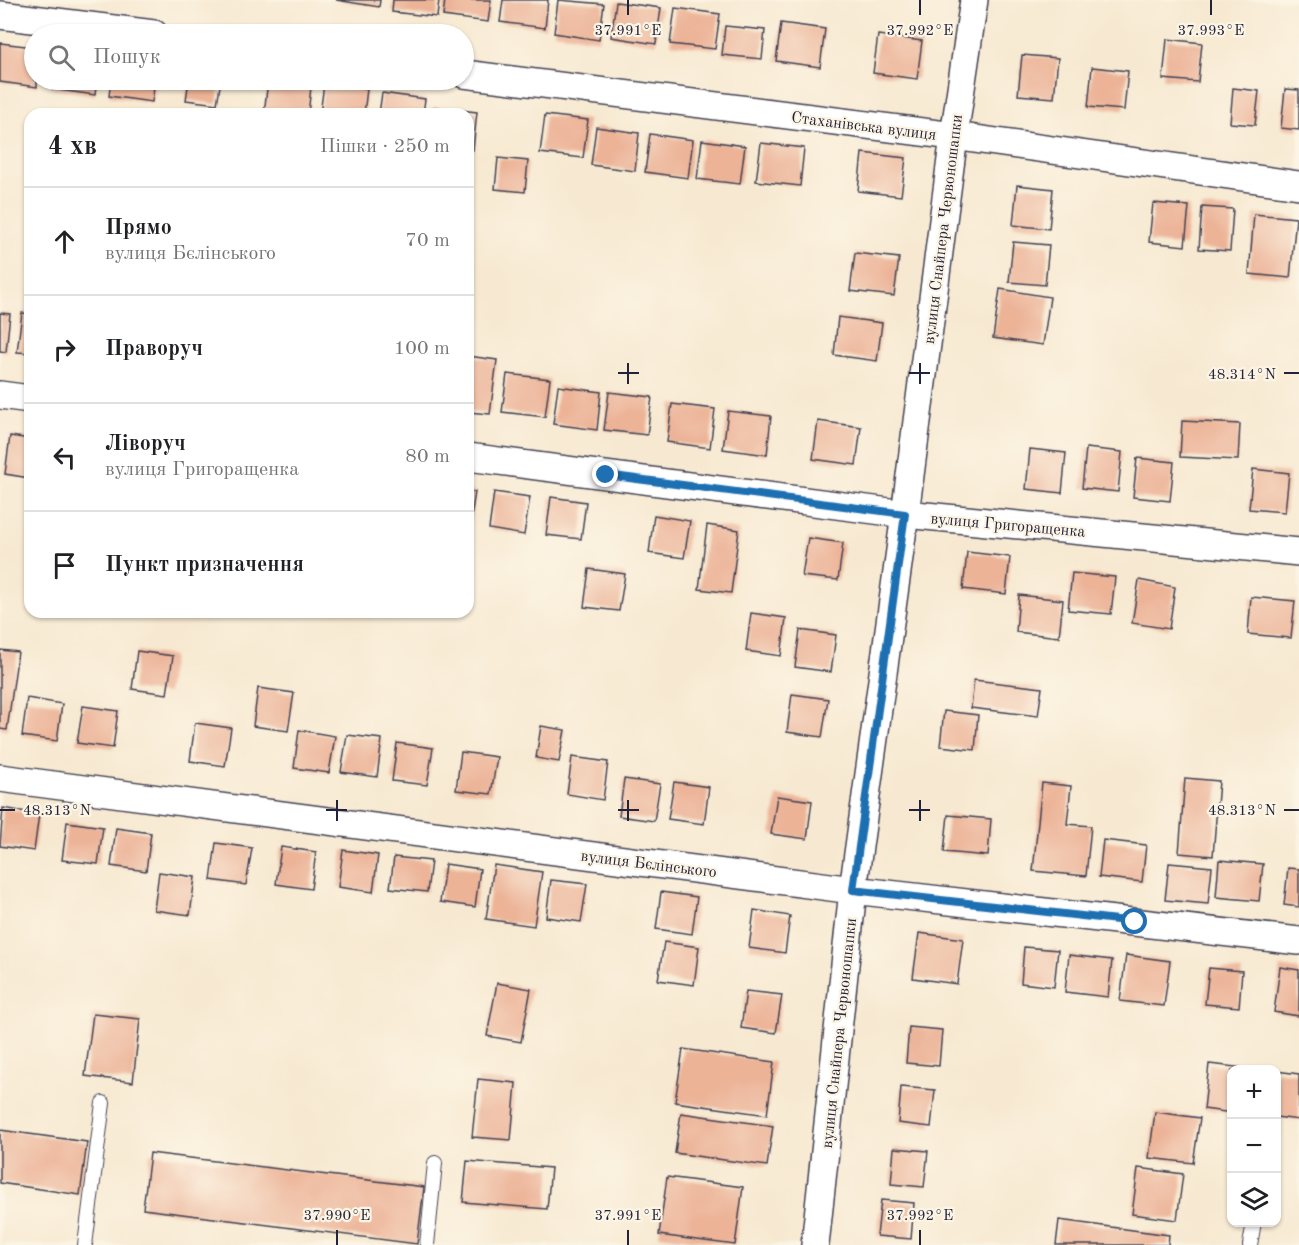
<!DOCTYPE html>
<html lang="uk">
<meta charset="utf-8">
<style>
body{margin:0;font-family:"Old Standard TT",serif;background:#f2f2f2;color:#202124}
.controls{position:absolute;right:18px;bottom:18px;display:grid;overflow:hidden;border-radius:12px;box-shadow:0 2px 4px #0004}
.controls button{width:54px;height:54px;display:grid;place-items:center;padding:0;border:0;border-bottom:2px solid #e0e0e0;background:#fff;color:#202124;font:30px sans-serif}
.stop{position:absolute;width:18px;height:18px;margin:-14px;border:4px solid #1f6fb2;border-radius:50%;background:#fff}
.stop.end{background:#1f6fb2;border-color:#fff;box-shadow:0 2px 6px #0008}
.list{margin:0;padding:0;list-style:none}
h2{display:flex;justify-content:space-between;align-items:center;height:78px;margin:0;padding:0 24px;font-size:26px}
h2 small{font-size:20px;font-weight:400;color:#757577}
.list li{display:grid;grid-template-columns:39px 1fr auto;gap:18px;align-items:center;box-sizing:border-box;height:108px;padding:0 24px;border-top:2px solid #e0e0e0}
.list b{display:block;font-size:22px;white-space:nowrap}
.list p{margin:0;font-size:20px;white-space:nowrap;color:#757577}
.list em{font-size:20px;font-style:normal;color:#757577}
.icon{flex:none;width:33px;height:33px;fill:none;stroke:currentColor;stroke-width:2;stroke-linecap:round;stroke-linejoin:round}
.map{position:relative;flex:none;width:1299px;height:1245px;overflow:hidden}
.search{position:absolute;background:#fff;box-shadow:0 2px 4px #0004;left:24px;top:24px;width:450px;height:66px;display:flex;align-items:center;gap:15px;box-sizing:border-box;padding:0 21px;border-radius:33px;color:#757577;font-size:22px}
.panel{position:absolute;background:#fff;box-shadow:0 2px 4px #0004;left:24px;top:108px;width:450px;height:510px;border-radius:18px}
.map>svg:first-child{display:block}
</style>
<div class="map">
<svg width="1299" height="1245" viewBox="0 0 1299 1245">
<rect width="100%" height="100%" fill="#fcf5e5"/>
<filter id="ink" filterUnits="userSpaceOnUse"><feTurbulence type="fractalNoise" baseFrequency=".0167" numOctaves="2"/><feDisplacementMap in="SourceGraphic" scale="12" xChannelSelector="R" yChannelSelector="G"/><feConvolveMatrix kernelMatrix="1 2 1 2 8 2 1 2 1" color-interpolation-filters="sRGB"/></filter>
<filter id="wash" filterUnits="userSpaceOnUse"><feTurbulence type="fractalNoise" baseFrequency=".008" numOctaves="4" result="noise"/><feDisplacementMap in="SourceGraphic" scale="24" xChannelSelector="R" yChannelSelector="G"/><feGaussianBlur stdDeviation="1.35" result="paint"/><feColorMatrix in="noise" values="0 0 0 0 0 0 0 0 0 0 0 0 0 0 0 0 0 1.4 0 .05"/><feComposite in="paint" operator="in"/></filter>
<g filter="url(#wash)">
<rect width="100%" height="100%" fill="#f7e9d1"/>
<g id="blocks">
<!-- building -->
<path fill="#ecb397" d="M 336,0 L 380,0 L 379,7 Z
M 393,0 L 439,0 L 437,17 L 392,12 Z
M 445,0 L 491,0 L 488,22 L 443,16 Z
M 503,0 L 548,0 L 545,28 L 500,22 Z
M 558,0 L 604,4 L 599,40 L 554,33 Z
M 616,2 L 661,8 L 656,44 L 611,37 Z
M 675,8 L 720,14 L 715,49 L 670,44 Z
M 781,23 L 825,29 L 820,67 L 776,61 Z
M 725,26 L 765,30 L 762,59 L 722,55 Z
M 878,35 L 922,41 L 917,79 L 873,73 Z
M 1167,39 L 1202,43 L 1198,82 L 1163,79 Z
M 0,43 L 34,47 L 34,80 L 37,80 L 37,87 L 0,82 Z
M 1022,55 L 1058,58 L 1054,98 L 1018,95 Z
M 1092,67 L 1128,71 L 1124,110 L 1088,107 Z
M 53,80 L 97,80 L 95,95 L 52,89 Z
M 111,80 L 155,80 L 152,102 L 109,96 Z
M 189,80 L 221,80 L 217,104 L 186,100 Z
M 268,81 L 311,87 L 308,114 L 264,114 Z
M 324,84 L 367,89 L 364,114 L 320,114 Z
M 1233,88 L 1259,91 L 1255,125 L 1230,123 Z
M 1285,89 L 1299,90 L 1299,130 L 1281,128 Z
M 382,93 L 425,99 L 423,114 L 379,114 Z
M 434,107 L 477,112 L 473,150 L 468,150 L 468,114 L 433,114 Z
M 545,115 L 588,120 L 583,158 L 540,153 Z
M 596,127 L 639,133 L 635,171 L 591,165 Z
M 650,134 L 693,140 L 688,178 L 645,172 Z
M 702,140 L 745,146 L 740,184 L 697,179 Z
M 761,143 L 804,148 L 800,186 L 756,181 Z
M 862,153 L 906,158 L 901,196 L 858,191 Z
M 498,158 L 528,161 L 525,192 L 495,189 Z
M 1017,185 L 1053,189 L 1049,229 L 1013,225 Z
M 1153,203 L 1189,206 L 1185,246 L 1149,242 Z
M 1202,207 L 1233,209 L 1230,251 L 1199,249 Z
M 1254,214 L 1296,218 L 1290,278 L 1249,274 Z
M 1013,242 L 1049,245 L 1045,285 L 1009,282 Z
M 855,253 L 899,258 L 894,296 L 850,291 Z
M 1000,289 L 1050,297 L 1043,345 L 993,338 Z
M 0,313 L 10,314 L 6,352 L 0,351 Z
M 22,313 L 30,314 L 30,353 L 17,352 Z
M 838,317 L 882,323 L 877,361 L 834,355 Z
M 468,356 L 497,360 L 490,414 L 468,412 Z
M 507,374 L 550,379 L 545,417 L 502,412 Z
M 558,386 L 601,392 L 597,430 L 553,424 Z
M 609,392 L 652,397 L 647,435 L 604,430 Z
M 672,404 L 715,409 L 710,448 L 667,442 Z
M 728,411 L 771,416 L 767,455 L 723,449 Z
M 818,421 L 861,427 L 856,465 L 813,459 Z
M 1182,421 L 1240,424 L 1238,460 L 1180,457 Z
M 10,436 L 30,439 L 30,478 L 5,474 Z
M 1086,448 L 1122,452 L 1118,492 L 1082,488 Z
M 1030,449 L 1066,453 L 1062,493 L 1026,489 Z
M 1137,458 L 1174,462 L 1170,501 L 1133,497 Z
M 1253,469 L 1289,473 L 1285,512 L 1249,509 Z
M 468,491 L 475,492 L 469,531 L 468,531 Z
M 494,492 L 530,497 L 524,535 L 489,529 Z
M 551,497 L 586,502 L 581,539 L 546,535 Z
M 654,515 L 690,521 L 684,558 L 649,553 Z
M 707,525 L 739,530 L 731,593 L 699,589 Z
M 808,538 L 843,543 L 838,580 L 802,576 Z
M 967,552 L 1010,557 L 1006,594 L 963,589 Z
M 589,569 L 625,574 L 619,611 L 584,607 Z
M 1072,573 L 1115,577 L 1111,614 L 1068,610 Z
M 1139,580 L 1175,587 L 1169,629 L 1132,623 Z
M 1019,595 L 1063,600 L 1059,637 L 1016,632 Z
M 1251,597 L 1295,601 L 1291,638 L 1248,634 Z
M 751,613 L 786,618 L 781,656 L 746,651 Z
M 800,630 L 836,635 L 831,672 L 795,667 Z
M 0,650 L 18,652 L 7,730 L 0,729 Z
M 137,651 L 173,656 L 167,694 L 132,689 Z
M 974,680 L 1042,688 L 1038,716 L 971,708 Z
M 258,688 L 294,693 L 288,731 L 253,726 Z
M 792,694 L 828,699 L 822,737 L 787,732 Z
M 27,698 L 62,704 L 57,741 L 22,736 Z
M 83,706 L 118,711 L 113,748 L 77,743 Z
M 944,711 L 978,715 L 975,750 L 940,746 Z
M 195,723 L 231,728 L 225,766 L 190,761 Z
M 541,726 L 565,730 L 559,762 L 536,758 Z
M 299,730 L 335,736 L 329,773 L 294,768 Z
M 347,735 L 382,739 L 377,777 L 341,772 Z
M 397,743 L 433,748 L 427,785 L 392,781 Z
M 461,752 L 497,757 L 491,794 L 456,790 Z
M 572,757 L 608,762 L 603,800 L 567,794 Z
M 1185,778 L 1219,781 L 1213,856 L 1179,853 Z
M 624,779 L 660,784 L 654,821 L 619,816 Z
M 674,782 L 709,787 L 704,824 L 668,819 Z
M 1042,783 L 1071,786 L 1067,824 L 1091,826 L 1086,876 L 1033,871 Z
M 777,796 L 812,801 L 807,839 L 771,834 Z
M 3,808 L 39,814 L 34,851 L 0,846 Z
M 948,815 L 991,819 L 988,856 L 944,852 Z
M 67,822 L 103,827 L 98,864 L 62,860 Z
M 116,828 L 151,833 L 146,871 L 111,866 Z
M 1103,840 L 1146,845 L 1142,882 L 1099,877 Z
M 216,843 L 252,848 L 246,885 L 211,880 Z
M 281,847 L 316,852 L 311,889 L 276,884 Z
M 343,850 L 378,855 L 373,892 L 338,887 Z
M 394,857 L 431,861 L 427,892 L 390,888 Z
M 1219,860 L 1263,864 L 1259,901 L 1216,897 Z
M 1169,863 L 1212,867 L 1208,904 L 1165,900 Z
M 445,864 L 480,869 L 475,907 L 440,902 Z
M 494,865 L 542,872 L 534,926 L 486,919 Z
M 1288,868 L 1299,869 L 1299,907 L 1284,905 Z
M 159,872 L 195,877 L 190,915 L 154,910 Z
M 551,880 L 587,884 L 581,922 L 546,917 Z
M 661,892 L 697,897 L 692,934 L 656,929 Z
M 754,910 L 790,916 L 785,953 L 749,948 Z
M 919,933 L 963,939 L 957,984 L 913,978 Z
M 664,942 L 699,947 L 694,985 L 658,980 Z
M 1024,947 L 1058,950 L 1054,987 L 1021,983 Z
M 1069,955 L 1112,960 L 1108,997 L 1065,992 Z
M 1126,955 L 1170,961 L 1164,1006 L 1120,1001 Z
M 1280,967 L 1299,970 L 1299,1016 L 1274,1012 Z
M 1209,968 L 1242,971 L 1239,1007 L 1205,1004 Z
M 497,983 L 531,989 L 521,1042 L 487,1036 Z
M 746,991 L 782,995 L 776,1033 L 741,1028 Z
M 93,1014 L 140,1019 L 133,1082 L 85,1076 Z
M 909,1027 L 942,1030 L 939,1066 L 906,1063 Z
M 683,1049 L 774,1062 L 767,1115 L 675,1102 Z
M 1209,1064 L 1245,1068 L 1232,1070 L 1232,1113 L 1204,1109 Z
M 1276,1071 L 1299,1074 L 1299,1120 L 1276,1117 Z
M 478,1079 L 516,1083 L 511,1140 L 472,1137 Z
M 901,1087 L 935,1090 L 931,1127 L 898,1123 Z
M 1155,1112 L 1200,1118 L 1193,1163 L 1149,1158 Z
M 681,1113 L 773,1126 L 767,1166 L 675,1153 Z
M 0,1130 L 87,1142 L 80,1195 L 0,1183 Z
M 894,1148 L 928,1151 L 924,1187 L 891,1184 Z
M 150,1153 L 424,1187 L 417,1244 L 143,1209 Z
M 467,1161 L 551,1168 L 547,1209 L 463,1202 Z
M 1138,1168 L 1183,1174 L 1177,1220 L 1132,1214 Z
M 667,1177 L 743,1187 L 735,1245 L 659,1235 Z
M 881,1200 L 914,1203 L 911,1239 L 877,1236 Z
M 1059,1220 L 1169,1235 L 1168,1245 L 1056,1245 Z"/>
</g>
</g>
<g filter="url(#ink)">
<use href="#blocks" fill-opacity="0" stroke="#424052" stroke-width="1.5"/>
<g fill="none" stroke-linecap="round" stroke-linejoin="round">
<defs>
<path id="lane" d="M 85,1245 L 103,1103
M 427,1245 L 435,1163
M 1250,1245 L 1254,1222"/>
<path id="street" d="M 0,15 L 154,34
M 464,74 L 954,136 L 1299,185
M 0,395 L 30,399
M 468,457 L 905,514 L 1299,552
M 0,778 L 853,890 L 1299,941
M 815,1245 L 853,890 L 905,514 L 954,136 L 974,0"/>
</defs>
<!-- lane casing -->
<use href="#lane" stroke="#424052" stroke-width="16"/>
<!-- street casing -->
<use href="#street" stroke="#424052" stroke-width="30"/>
<!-- lane -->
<use href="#lane" stroke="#fff" stroke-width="14"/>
<!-- street -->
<use href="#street" stroke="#fff" stroke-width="27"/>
</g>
</g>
<g fill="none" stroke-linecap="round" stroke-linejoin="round" filter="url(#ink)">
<!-- route -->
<path stroke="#1f6fb2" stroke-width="8" d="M 606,475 L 905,514 L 853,890 L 1135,922"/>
</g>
<!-- ticks -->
<path fill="none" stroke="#22223b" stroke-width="2" d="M 628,0 L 628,15M 920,0 L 920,15M 1211,0 L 1211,15M 628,363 L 628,384M 920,363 L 920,384M 618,373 L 639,373M 909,373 L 930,373M 1284,373 L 1299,373M 337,800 L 337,821M 628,800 L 628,821M 920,800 L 920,821M 0,810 L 15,810M 326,810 L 347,810M 618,810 L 639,810M 909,810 L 930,810M 1284,810 L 1299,810M 337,1230 L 337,1245M 628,1230 L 628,1245M 920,1230 L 920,1245"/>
<g text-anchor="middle" stroke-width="4.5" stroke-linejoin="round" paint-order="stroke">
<!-- street labels -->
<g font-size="16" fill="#22223b" stroke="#fcf5e5">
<text transform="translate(864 125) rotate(7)" y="6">Стаханівська вулиця</text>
<text transform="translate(942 229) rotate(-83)" y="6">вулиця Снайпера Червоношапки</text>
<text transform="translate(1008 524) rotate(5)" y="6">вулиця Григоращенка</text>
<text transform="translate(649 863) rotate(7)" y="6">вулиця Бєлінського</text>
<text transform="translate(838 1033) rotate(-84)" y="6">вулиця Снайпера Червоношапки</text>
</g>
</g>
<g font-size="15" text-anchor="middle" fill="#22223b" stroke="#fcf5e5" stroke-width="4.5" stroke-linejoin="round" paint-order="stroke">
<text x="628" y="35">37.991°E</text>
<text x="920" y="35">37.992°E</text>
<text x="1211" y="35">37.993°E</text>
<text x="1242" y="379">48.314°N</text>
<text x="57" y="815">48.313°N</text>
<text x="1242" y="815">48.313°N</text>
<text x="337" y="1220">37.990°E</text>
<text x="628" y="1220">37.991°E</text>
<text x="920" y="1220">37.992°E</text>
</g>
</svg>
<div class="controls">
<button>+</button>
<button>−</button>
<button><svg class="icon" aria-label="layers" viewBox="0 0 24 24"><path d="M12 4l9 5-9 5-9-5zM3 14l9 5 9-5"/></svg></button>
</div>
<div class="stop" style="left:1135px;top:922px"></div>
<div class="stop end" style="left:606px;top:475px"></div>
<div class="search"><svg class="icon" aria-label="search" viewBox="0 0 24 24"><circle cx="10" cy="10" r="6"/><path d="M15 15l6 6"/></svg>Пошук</div>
<section class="panel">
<h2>4 хв<small>Пішки · 250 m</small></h2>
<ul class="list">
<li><svg class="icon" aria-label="ahead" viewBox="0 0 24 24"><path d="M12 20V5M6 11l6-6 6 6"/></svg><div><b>Прямо</b><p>вулиця Бєлінського</p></div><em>70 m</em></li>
<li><svg class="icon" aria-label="right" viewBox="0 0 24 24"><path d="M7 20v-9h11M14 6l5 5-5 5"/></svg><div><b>Праворуч</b></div><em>100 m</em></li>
<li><svg class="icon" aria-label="left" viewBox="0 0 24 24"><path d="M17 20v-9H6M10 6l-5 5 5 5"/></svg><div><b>Ліворуч</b><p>вулиця Григоращенка</p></div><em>80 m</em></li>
<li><svg class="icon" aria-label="arrive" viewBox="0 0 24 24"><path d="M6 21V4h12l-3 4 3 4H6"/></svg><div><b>Пункт призначення</b></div></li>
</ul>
</section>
</div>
